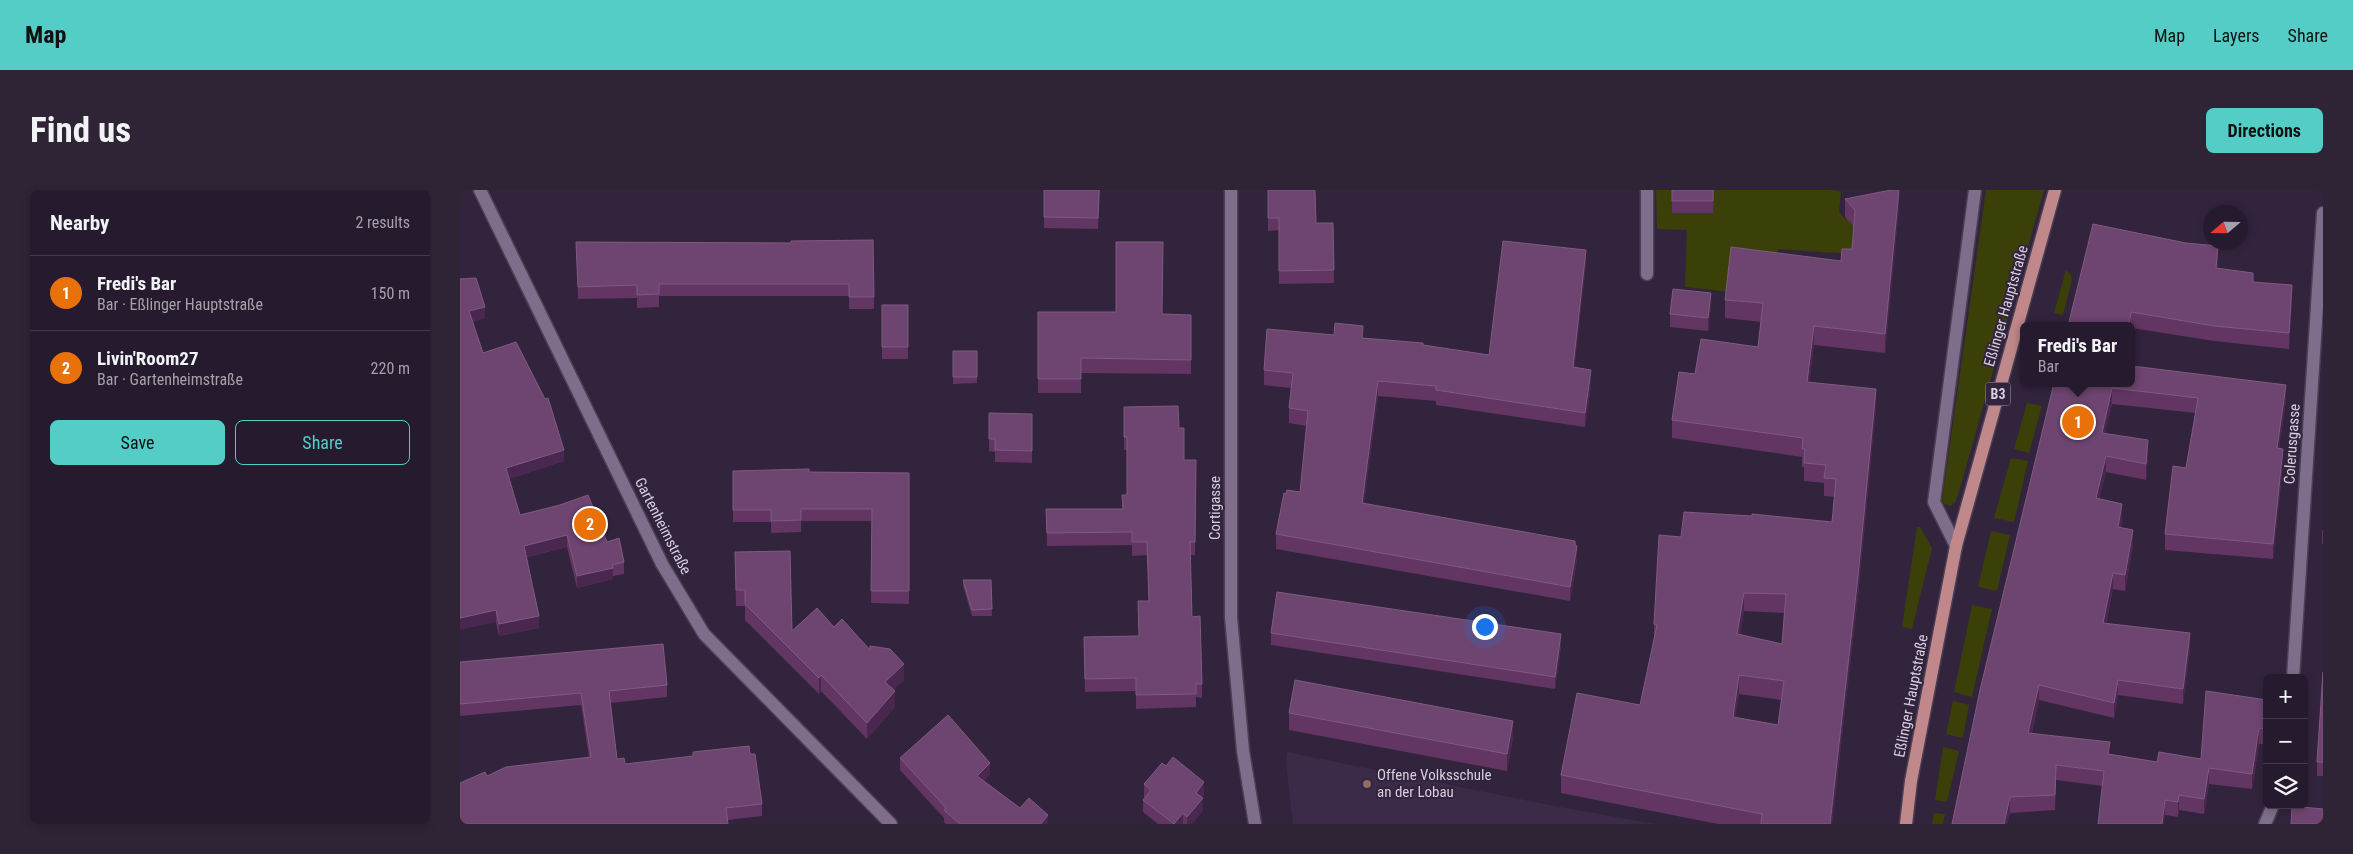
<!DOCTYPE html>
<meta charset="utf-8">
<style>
body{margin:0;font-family:"Roboto Condensed",sans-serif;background:#2e2436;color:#f1f3f6}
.controls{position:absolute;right:15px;bottom:15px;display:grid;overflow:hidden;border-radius:8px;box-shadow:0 2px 8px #0003}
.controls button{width:45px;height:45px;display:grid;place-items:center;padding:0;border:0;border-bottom:1px solid #42394a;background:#261b2e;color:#f1f3f6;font:25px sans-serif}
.compass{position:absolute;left:1743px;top:15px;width:45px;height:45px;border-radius:50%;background:#261b2e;box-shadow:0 2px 8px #0003;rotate:250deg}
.you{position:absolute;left:1024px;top:436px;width:18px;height:18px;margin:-12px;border:4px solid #fff;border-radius:50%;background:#1a73e8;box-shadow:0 0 0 8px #1a73e833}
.badge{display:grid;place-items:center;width:32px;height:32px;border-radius:50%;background:#54cdc7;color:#fff;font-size:16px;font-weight:700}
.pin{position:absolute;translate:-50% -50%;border:2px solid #fff;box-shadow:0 1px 5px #0006}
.popup{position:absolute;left:1560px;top:132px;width:115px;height:65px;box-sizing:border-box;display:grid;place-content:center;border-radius:8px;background:#261b2e;filter:drop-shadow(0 1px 4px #0005);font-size:16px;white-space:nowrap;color:#a4a1aa}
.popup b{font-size:19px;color:#f1f3f6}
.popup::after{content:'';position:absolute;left:50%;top:100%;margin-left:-10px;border:10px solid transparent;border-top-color:#261b2e}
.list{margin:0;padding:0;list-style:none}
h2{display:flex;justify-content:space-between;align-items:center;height:65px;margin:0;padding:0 20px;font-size:21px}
h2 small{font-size:16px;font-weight:400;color:#a4a1aa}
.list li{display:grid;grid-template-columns:32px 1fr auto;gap:15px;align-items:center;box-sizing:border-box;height:75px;padding:0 20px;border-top:1px solid #42394a}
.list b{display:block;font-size:19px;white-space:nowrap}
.list p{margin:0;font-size:16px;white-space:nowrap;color:#a4a1aa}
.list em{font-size:16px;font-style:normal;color:#a4a1aa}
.actions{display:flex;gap:10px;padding:15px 20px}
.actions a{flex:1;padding:11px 0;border:1px solid #54cdc7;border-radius:8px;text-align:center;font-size:18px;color:#54cdc7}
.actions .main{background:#54cdc7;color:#111}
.icon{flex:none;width:28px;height:28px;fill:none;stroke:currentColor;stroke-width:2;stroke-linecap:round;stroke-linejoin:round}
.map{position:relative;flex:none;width:1863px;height:634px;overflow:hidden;border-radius:8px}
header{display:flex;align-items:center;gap:30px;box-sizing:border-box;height:70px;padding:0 25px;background:#54cdc7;color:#111}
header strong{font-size:24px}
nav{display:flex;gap:28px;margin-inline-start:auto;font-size:18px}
.intro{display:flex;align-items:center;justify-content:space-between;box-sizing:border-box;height:120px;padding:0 30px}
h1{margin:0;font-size:35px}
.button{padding:12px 22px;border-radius:8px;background:#54cdc7;color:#111;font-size:18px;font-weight:700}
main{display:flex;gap:30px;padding:0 30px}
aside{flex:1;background:#261b2e;border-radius:8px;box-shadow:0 2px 8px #0003}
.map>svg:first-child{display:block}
</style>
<header>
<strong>Map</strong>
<nav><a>Map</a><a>Layers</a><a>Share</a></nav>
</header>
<div class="intro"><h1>Find us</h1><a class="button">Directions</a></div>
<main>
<aside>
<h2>Nearby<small>2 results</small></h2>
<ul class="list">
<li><span class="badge" style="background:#e8710a">1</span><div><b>Fredi's Bar</b><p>Bar · Eßlinger Hauptstraße</p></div><em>150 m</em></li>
<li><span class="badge" style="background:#e8710a">2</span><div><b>Livin'Room27</b><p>Bar · Gartenheimstraße</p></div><em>220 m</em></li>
</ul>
<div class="actions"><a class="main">Save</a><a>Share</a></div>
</aside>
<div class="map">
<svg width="1863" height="634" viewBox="0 0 1863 634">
<rect width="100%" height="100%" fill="#33243d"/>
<!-- built -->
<path fill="#3c2a49" d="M 827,562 L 1089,615 L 1195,634 L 833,634 L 826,573 Z"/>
<!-- green -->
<path fill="#3a4007" d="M 1196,0 L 1374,0 L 1381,2 L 1379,22 L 1385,29 L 1401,29 L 1393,64 L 1318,59 L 1316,75 L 1300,105 L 1225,97 L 1227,40 L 1197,39 Z
M 1526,0 L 1584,0 L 1502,291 L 1496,311 L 1491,316 L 1484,314 L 1482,311 Z
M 1606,80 L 1611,85 L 1612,89 L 1603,125 L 1594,123 Z
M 1567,213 L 1582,216 L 1569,263 L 1554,259 Z
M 1551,268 L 1568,271 L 1554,332 L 1534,328 Z
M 1457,337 L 1460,337 L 1472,358 L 1452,439 L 1442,437 Z
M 1531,341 L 1550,345 L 1537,401 L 1518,397 Z
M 1512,415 L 1532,419 L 1512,507 L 1494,502 Z
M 1493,511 L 1509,515 L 1503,548 L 1486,544 Z
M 1483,557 L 1499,561 L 1487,612 L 1475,610 Z
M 1474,623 L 1485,624 L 1483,634 L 1472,634 Z"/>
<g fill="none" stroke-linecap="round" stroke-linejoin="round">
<defs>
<path id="minor" d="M 20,0 L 202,374 L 244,444 L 431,634
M 771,0 L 771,427 L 783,561 L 795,634
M 1187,84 L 1187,0
M 1496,356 L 1474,312 L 1515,0
M 1833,488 L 1863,23
M 1805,634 L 1813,615"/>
<path id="primary" d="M 1446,634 L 1451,591 L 1496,356 L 1595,0"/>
</defs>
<!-- minor casing -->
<use href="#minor" stroke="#4b3f54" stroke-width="15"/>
<!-- primary casing -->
<use href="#primary" stroke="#4b3f54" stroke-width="15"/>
<!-- minor -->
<use href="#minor" stroke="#7e6e8b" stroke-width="12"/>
<!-- primary -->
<use href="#primary" stroke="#c0888a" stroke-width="12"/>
</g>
<!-- wall -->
<path fill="#623562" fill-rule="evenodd" d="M 584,0 L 640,0 L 638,39 L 584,38 Z
M 808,0 L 856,33 L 873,33 L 874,93 L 819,94 L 819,40 L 808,41 Z
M 1212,0 L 1254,0 L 1253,23 L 1212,23 Z
M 1385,9 L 1439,17 L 1425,163 L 1354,155 L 1349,192 L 1416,217 L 1398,405 L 1372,634 L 1258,634 L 1101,603 L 1101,585 L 1180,515 L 1194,451 L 1194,434 L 1221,347 L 1372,332 L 1375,307 L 1364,306 L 1364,293 L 1344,291 L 1344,277 L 1342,277 L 1342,267 L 1212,248 L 1212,230 L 1235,184 L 1298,157 L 1301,132 L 1265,128 L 1265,110 L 1381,71 L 1392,59 L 1394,37 L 1385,27 ZM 1284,421 L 1324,423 L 1322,454 L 1280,444 ZM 1279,504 L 1321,510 L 1318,535 L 1275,527 Z
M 413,50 L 414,119 L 389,119 L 389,106 L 199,106 L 199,117 L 177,118 L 177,108 L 118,109 L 116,52 L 331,53 Z
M 1758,72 L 1757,78 L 1793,92 L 1832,110 L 1829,159 L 1754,151 L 1672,138 L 1672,136 L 1608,136 Z
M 1126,74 L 1114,177 L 1131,195 L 1125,237 L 976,215 L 976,211 L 918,206 L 904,313 L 1115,355 L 1117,370 L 1110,411 L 816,359 L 816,344 L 826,304 L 840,302 L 847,236 L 829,233 L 829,218 L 831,198 L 804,195 L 804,180 L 903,148 L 963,155 L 1029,165 Z
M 0,89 L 25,128 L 12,132 L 23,163 L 104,271 L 49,289 L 60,325 L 147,352 L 164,372 L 164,384 L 153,386 L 153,389 L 117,398 L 107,357 L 67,367 L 79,438 L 39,446 L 36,432 Z
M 422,115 L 448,115 L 448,169 L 422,169 Z
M 1251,115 L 1248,141 L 1210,137 L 1210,124 Z
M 578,122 L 731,125 L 731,184 L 621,183 L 621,203 L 578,203 Z
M 493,161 L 517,161 L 517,193 L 493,194 Z
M 1594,193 L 1826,210 L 1819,258 L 1823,274 L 1813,369 L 1705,360 L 1705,344 L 1726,278 L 1736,223 L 1652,214 L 1645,243 L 1688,266 L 1686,290 L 1646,282 L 1639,309 L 1662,329 L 1661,337 L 1673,355 L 1665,401 L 1653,399 L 1646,433 L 1730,458 L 1723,514 L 1658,505 L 1654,528 L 1579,510 L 1572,543 L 1650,564 L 1697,572 L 1741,569 L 1807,525 L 1805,554 L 1799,554 L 1792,599 L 1749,594 L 1744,624 L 1719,620 L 1718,627 L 1705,625 L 1643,596 L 1596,590 L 1595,620 L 1550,623 L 1547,634 L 1492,634 Z
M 664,217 L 719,238 L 724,270 L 736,270 L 735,365 L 730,365 L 732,427 L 742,494 L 742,508 L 736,507 L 736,517 L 676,519 L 676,501 L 625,502 L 624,447 L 679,446 L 678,411 L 689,411 L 687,365 L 672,366 L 672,355 L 587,356 L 586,319 L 662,319 L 667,305 L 667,260 L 664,260 Z
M 529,223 L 572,224 L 572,273 L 535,272 L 535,262 L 529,261 Z
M 273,281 L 349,282 L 449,283 L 449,414 L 411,413 L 412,331 L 341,331 L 341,342 L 311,343 L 311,332 L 273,332 Z
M 1862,340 L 1863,340 L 1863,354 L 1862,354 Z
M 275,378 L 332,441 L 374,437 L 410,460 L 444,490 L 433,500 L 435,517 L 407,549 L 361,501 L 359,504 L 285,430 L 285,416 L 276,416 Z
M 503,390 L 531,390 L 532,426 L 512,426 L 503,396 Z
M 811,443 L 1101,457 L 1095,499 L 811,455 Z
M 0,472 L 207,495 L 207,507 L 150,513 L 157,569 L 165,574 L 290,564 L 302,614 L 302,626 L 268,630 L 27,586 L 129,567 L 121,515 L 0,526 Z
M 1863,482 L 1863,586 L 1857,586 L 1857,572 Z
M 829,523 L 1053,548 L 1047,581 L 829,540 Z
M 440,568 L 530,584 L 524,591 L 560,618 L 588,634 L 486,634 L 484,632 L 484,628 L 440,580 Z
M 684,594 L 744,605 L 742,607 L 743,620 L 732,634 L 698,634 L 683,622 L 683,610 L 685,607 L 684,607 Z"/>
<!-- shaded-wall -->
<path fill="#4a274e" d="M 1439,0 L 1439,17 L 1425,163 L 1425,144 Z
M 1758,56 L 1758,72 L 1756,93 L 1756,78 Z
M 1126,60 L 1126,74 L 1113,192 L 1113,177 Z
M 1832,95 L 1832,110 L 1829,159 L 1829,143 Z
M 1251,103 L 1251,115 L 1248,141 L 1248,128 Z
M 25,117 L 25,128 L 9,133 L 9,121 Z
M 1671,122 L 1671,136 L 1669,136 Z
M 1354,136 L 1354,155 L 1347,210 L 1347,192 Z
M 1131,180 L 1131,195 L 1125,237 L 1125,223 Z
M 918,191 L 918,206 L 902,328 L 902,313 Z
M 1826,195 L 1826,210 L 1817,273 L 1817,258 Z
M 1652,198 L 1652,214 L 1642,258 L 1642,243 Z
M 1416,199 L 1416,217 L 1398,405 L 1372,634 L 1370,634 Z
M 1688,250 L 1688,266 L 1686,290 L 1686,274 Z
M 1823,259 L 1823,274 L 1813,369 L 1813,354 Z
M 104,260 L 104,271 L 46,290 L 46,278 Z
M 1646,266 L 1646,282 L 1636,323 L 1636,308 Z
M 1662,314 L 1662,329 L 1658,352 L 1658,337 Z
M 1673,340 L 1673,355 L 1665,401 L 1665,385 Z
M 107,345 L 107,357 L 64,367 L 64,356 Z
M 1115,351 L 1115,365 L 1117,356 L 1117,370 L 1110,411 L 1110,397 Z
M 153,378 L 153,389 L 117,398 L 117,386 Z
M 1653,383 L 1653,399 L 1643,448 L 1643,433 Z
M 1284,403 L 1284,421 L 1277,462 L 1277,444 Z
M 36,420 L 36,432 L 0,440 L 0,428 Z
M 79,426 L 79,438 L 39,446 L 39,434 Z
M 1730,443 L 1730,458 L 1723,514 L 1723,499 Z
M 1101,444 L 1101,457 L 1095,499 L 1095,487 Z
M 444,474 L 444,490 L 425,508 L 425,492 Z
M 361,485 L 361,501 L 359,504 L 359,488 Z
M 1279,485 L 1279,504 L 1273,545 L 1273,527 Z
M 1658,490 L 1658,505 L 1654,528 L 1654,513 Z
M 1579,495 L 1579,510 L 1568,558 L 1568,543 Z
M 435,501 L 435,517 L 407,549 L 407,533 Z
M 1807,510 L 1807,525 L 1805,554 L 1805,539 Z
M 1053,531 L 1053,548 L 1047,581 L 1047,564 Z
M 1799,538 L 1799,554 L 1792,599 L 1792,584 Z
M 530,573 L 530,584 L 517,598 L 517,586 Z
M 1749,578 L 1749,594 L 1744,624 L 1744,609 Z
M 744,592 L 744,605 L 736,615 L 736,603 Z
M 1719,605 L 1719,620 L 1718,627 L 1718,612 Z
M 1550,607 L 1550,623 L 1547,634 L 1544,634 Z
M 743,608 L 743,620 L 732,634 L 727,634 L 727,627 Z
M 1705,610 L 1705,625 L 1704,634 L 1702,634 Z
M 723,623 L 723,634 L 714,634 Z
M 588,625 L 588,634 L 581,634 Z"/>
<!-- building -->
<path fill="#6e4570" stroke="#7f5a81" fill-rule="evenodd" d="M 584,0 L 639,0 L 638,28 L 584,27 Z
M 808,0 L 855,0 L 856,33 L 873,33 L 874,80 L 819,81 L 819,28 L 808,28 Z
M 1212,0 L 1253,0 L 1253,11 L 1212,11 Z
M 1431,0 L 1439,0 L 1425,144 L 1354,136 L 1347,192 L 1416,199 L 1398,386 L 1370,634 L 1301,634 L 1302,624 L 1101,585 L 1117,503 L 1180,515 L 1197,435 L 1194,434 L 1199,345 L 1221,347 L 1224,322 L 1292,326 L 1292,324 L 1372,332 L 1376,289 L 1364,288 L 1366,275 L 1344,273 L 1345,259 L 1342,259 L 1343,248 L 1212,230 L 1219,182 L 1235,184 L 1241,149 L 1298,157 L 1303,113 L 1265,110 L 1271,57 L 1381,71 L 1382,59 L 1392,59 L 1395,20 L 1385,9 ZM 1284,403 L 1326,404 L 1322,454 L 1277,444 ZM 1279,485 L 1324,491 L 1318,535 L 1273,527 Z
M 1633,34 L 1726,53 L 1758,56 L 1756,78 L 1793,83 L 1793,92 L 1832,95 L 1829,143 L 1754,136 L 1671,122 L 1669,136 L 1608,136 Z
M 413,50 L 414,107 L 389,107 L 389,94 L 199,94 L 199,104 L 177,105 L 177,95 L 118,97 L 116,52 L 331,53 L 331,51 Z
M 1043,51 L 1126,60 L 1113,177 L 1131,180 L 1125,223 L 976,200 L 976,196 L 918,191 L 902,313 L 1115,351 L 1115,355 L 1117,356 L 1110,397 L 816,344 L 824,303 L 826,304 L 827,300 L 840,302 L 848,221 L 829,218 L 833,183 L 804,180 L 807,139 L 874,145 L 875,133 L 903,136 L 902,148 L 963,153 L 963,155 L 1029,165 Z
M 656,52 L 703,52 L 702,124 L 731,125 L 731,170 L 621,168 L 621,189 L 578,189 L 578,122 L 656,122 Z
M 16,88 L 25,117 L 9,121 L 23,163 L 56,152 L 85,209 L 88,208 L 104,260 L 46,278 L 60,325 L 100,315 L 128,305 L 147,352 L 159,348 L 164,372 L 152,375 L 153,378 L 117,386 L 107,345 L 64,356 L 79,426 L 39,434 L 36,420 L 0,428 L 0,89 Z
M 1213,99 L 1251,103 L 1248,128 L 1210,124 Z
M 422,115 L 448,115 L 448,157 L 422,157 Z
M 493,161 L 517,161 L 517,187 L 493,187 Z
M 1672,176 L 1826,195 L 1817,258 L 1823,259 L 1813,354 L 1705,344 L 1713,276 L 1726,278 L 1738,208 L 1652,198 L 1642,243 L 1688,250 L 1686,274 L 1646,266 L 1636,308 L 1662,314 L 1658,337 L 1673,340 L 1665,385 L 1653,383 L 1643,433 L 1730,443 L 1723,499 L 1658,490 L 1654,513 L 1579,495 L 1568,543 L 1650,552 L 1648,564 L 1697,572 L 1699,562 L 1741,569 L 1746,501 L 1807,510 L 1805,539 L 1799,538 L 1792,584 L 1749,578 L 1744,609 L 1719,605 L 1718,612 L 1705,610 L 1702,634 L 1638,634 L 1644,581 L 1596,575 L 1595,605 L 1550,607 L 1544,634 L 1492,634 L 1520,500 L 1594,193 L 1672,193 Z
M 718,216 L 719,238 L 724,238 L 724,270 L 736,270 L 735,352 L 730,352 L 732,427 L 740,426 L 742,494 L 736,494 L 736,504 L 676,505 L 676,488 L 625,489 L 624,447 L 679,446 L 678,411 L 689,411 L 687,352 L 672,352 L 672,342 L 587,343 L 586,319 L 663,319 L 662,305 L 667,305 L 667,247 L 664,247 L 664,217 Z
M 529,223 L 572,224 L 572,261 L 535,260 L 535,249 L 529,249 Z
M 349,279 L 349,282 L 449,283 L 449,401 L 411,401 L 412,319 L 341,319 L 341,330 L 311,331 L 311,320 L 273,320 L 273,281 Z
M 330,361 L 332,441 L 357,418 L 374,437 L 382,429 L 410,460 L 410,456 L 430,459 L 444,474 L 425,492 L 435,501 L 407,533 L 361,485 L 359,488 L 285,414 L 285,400 L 276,400 L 275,362 Z
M 503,390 L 531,390 L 532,419 L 512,420 Z
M 817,402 L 1101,444 L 1095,487 L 811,443 Z
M 203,454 L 207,495 L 149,501 L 157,569 L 164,568 L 165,574 L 233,566 L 233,562 L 289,556 L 290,564 L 295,564 L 302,614 L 266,618 L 268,634 L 0,634 L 0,593 L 25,582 L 27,586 L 46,577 L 131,567 L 121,503 L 0,514 L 0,472 Z
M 1863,482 L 1863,572 L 1857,572 Z
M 835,490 L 1053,531 L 1047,564 L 829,523 Z
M 488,525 L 530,573 L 517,586 L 560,618 L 569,608 L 588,625 L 581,634 L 500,634 L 484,620 L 486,618 L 440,568 Z
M 713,567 L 744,592 L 736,603 L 743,608 L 727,627 L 723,623 L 714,634 L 683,610 L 691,600 L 684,594 L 702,573 L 706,576 Z
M 1832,616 L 1863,619 L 1863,634 L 1831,634 Z"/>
<!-- markers -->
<circle fill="#8d6e63" stroke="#33243d" stroke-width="2" cx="907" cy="594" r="5"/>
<g text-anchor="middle" stroke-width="4" stroke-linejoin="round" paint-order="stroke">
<!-- shield labels -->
<rect fill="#33243d" stroke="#a69bae" stroke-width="1" x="1525.5" y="192.5" width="25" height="23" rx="4"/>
<g font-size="14" font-weight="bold" fill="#d7cede">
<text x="1538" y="209">B3</text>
</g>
<!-- street labels -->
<g font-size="15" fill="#d7cede" stroke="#33243d">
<text transform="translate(1546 116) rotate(-74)" y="5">Eßlinger Hauptstraße</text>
<text transform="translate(1832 254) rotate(-86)" y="5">Colerusgasse</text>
<text transform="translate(755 318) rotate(-90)" y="5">Cortigasse</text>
<text transform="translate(203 336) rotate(63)" y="5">Gartenheimstraße</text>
<text transform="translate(1451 506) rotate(-79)" y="5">Eßlinger Hauptstraße</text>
</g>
<!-- poi labels -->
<g font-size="15" fill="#d7cede" stroke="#33243d" text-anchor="start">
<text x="917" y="590">Offene Volksschule<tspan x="917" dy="17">an der Lobau</tspan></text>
</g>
</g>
</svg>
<div class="controls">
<button>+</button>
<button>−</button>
<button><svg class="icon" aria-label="layers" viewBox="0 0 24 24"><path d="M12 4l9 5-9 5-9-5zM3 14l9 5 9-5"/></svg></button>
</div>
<svg class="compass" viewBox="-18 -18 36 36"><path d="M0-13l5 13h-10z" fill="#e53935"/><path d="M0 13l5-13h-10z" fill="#a4a1aa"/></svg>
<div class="you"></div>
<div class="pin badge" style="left:1618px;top:232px;background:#e8710a">1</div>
<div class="popup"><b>Fredi's Bar</b>Bar</div>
<div class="pin badge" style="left:130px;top:334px;background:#e8710a">2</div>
</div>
</main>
